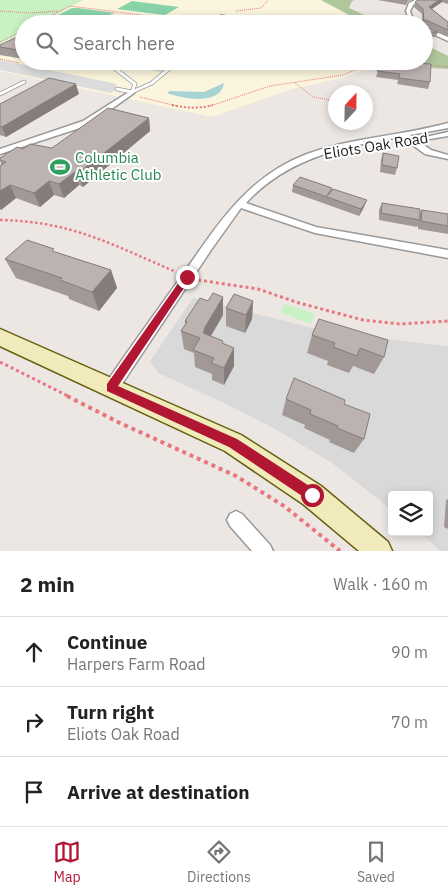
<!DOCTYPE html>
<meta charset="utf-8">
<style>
body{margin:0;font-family:"IBM Plex Sans",sans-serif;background:#f6f6f6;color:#222}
.controls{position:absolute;right:15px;bottom:15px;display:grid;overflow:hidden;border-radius:5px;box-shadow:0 2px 8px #0003}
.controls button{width:45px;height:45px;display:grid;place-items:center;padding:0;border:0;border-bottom:1px solid #e0e0e0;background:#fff;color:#222;font:25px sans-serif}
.compass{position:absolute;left:328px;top:85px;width:45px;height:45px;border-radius:50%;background:#fff;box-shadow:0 2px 8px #0003;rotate:22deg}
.stop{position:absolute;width:15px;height:15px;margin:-11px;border:4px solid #b11632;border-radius:50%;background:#fff}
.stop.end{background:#b11632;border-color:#fff;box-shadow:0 1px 5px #0008}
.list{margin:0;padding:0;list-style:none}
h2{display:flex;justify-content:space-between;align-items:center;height:65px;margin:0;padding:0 20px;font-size:21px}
h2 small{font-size:16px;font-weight:400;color:#767676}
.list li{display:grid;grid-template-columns:32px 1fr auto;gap:15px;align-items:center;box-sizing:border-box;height:70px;padding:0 20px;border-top:1px solid #e0e0e0}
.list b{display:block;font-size:19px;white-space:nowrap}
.list p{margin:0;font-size:16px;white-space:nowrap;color:#767676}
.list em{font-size:16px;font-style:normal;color:#767676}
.icon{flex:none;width:28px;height:28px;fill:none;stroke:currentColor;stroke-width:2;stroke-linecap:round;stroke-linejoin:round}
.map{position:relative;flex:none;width:448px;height:551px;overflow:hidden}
.search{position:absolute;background:#fff;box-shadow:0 2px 8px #0003;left:15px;right:15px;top:15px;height:55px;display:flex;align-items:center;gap:12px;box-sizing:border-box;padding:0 18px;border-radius:28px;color:#767676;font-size:19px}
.sheet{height:275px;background:#fff}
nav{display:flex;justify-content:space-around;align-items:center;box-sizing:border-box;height:70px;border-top:1px solid #e0e0e0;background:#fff;font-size:14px;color:#767676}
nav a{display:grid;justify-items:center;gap:2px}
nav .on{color:#b11632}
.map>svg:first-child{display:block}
</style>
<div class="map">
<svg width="448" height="551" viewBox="0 0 448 551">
<rect width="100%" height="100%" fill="#ece7e2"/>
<!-- residential -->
<path fill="#dad9d9" d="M 193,298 L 332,333 L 448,346 L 448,551 L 440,551 L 420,532 L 429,532 L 429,495 L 392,495 L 392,510 L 332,463 L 275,429 L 222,402 L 158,373 L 150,361 Z"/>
<!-- education -->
<path fill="#fbf5dd" d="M 83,0 L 332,0 L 378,24 L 38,24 Z
M 24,31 L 24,61 L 389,61 L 342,78 L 292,89 L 212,117 L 0,71 L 0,44 Z"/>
<!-- forest -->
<path fill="#b0c79c" d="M 321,0 L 355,0 L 352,1 L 349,8 L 384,24 L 366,24 Z
M 424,44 L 448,56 L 448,69 L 402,66 L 377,61 L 424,61 Z"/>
<!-- park -->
<path fill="#c8f2c3" d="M 0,0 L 83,0 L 38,24 L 24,24 L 24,31 L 0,44 Z
M 285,304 L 315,314 L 311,324 L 280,312 Z"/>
<!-- pitch -->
<path fill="#89d3a9" d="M 132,1 L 179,7 L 165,15 L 117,9 Z
M 72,8 L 78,8 L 115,13 L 91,21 L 45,22 Z"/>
<!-- parking -->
<path fill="#dcdcdc" d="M 0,60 L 117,84 L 115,86 L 119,87 L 111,93 L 0,70 Z
M 121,61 L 174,61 L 161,72 L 117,64 Z"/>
<!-- water -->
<path fill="#a7d3d5" d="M 224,83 C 220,107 181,98 167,93 L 170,91 L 204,92 Z"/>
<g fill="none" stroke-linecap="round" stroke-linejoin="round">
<defs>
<path id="lane-far1" d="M 212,23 L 221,16 L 237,19 L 231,24"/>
<path id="lane" d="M 116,61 L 112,65 L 113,67 L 135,84 L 132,92
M 117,89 L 132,92
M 132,92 L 152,83 L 178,61
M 0,94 L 24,82"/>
<path id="street" d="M 415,0 L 420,0 L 413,5 L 410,11 L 412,17 L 419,24 L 414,24 L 408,17 L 406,11 L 409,3 Z
M 424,27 L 448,37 L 448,41 L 424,30 Z
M 132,90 L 134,91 L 134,93 L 89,125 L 0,154 L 0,149 L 83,121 Z
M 448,123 L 448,128 L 410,135 L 431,150 L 448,155 L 448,159 L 425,154 L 402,137 C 344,146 287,158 246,203 L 316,227 L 448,250 L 448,258 L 315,233 L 241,208 L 211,250 L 116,393 L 111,395 L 106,393 L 104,388 L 106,383 C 129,349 154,315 178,281 C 216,228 244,178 307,154 C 353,137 402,136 448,123 Z
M 448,132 L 448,136 L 430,139 L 426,137 Z
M 236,511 L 242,514 L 270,545 L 273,551 L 252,551 L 230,526 L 227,520 L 230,514 Z"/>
<path id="secondary" d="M 0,329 L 241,435 L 321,486 L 388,542 L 392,551 L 359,551 L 303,504 L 225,451 L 0,346 Z"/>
</defs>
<!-- lane-far1 casing -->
<use href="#lane-far1" stroke="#999" stroke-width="4"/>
<!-- lane casing -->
<use href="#lane" stroke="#999" stroke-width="4.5"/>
<!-- street casing -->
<use href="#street" stroke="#999" stroke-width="3"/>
<!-- secondary casing -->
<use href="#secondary" stroke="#655f11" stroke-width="3"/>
<!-- path-far4 -->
<path stroke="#e9767f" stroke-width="1" stroke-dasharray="1 1" stroke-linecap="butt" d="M 0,11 L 30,13 L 58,11
M 236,11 L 261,8 L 268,0
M 35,24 L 70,6 L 179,20
M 0,42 L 24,30
M 0,59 L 19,63
M 363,61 L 371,62
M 429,65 L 448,67
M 295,83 L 313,97 L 336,101
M 140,97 L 177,106
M 210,106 L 270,86 L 343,75 L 370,64 L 383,62"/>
<!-- path-far3 -->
<path stroke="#e9767f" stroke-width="2" stroke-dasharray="2 2" stroke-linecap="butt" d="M 172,105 C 186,108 199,109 213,105"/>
<!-- path-far2 -->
<path stroke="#e9767f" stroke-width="2.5" stroke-dasharray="2.5 2.5" stroke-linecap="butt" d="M 0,220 C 71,221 113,245 176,272"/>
<!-- path-far1 -->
<path stroke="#e9767f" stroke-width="3" stroke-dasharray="3 3" stroke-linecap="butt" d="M 198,280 L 258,289 L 299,303 L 363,320 L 400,324 L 448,321
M 0,362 L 70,397"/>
<!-- path -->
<path stroke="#e9767f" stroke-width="4" stroke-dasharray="4 4" stroke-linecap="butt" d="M 67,396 L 120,423 L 236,476 L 284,506 L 340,551"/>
<!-- lane-far1 -->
<use href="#lane-far1" stroke="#fff" stroke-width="2.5"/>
<!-- lane -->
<use href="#lane" stroke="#fff" stroke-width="3"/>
<!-- street -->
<use href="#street" fill="#fff" fill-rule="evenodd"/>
<!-- secondary -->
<use href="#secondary" fill="#f1eabb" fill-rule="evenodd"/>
</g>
<!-- wall -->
<path fill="#a29997" d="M 378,0 L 411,0 L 408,1 L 406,5 Z
M 418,0 L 448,0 L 448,4 L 442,2 L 432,9 L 448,22 L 448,36 L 425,25 L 425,26 L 438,32 L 436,37 L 424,38 L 424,24 L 422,24 L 422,14 L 414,7 L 415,2 Z
M 24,36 L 24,59 L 0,55 L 0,45 Z
M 41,61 L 65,61 L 59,64 Z
M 200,61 L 231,61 L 224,68 L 201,64 Z
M 381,61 L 430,82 L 428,89 L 397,84 L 398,80 L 376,77 Z
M 79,94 L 6,137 L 0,135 L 0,104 Z
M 149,118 L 150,131 L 83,187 L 79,185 L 64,198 L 54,195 L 40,207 L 16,198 L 1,210 L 0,209 L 0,166 L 1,165 L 0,158 L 23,149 L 52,148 Z
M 383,153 L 397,168 L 395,175 L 380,172 L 381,160 Z
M 293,185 L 332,190 L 364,207 L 359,216 L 292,192 Z
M 382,203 L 420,213 L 422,210 L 448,214 L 448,234 L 418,229 L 418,225 L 417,227 L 379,220 L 379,210 Z
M 56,252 L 111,270 L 117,288 L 99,311 L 69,299 L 68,296 L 16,278 L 5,259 Z
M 253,301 L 252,319 L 245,333 L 226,326 L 226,308 Z
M 223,315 L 211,336 L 223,344 L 234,348 L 234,366 L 224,385 L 212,380 L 212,374 L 195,367 L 194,353 L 184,349 L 181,331 L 185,325 L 185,321 Z
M 319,319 L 384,357 L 374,374 L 353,366 L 349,373 L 327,365 L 328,361 L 307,353 L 312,335 Z
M 286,399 L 344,404 L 364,439 L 354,453 L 329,442 L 330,440 L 304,428 L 305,425 L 282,415 Z
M 448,499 L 448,529 L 444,527 L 446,500 Z"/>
<!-- shaded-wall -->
<path fill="#847d7b" d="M 439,0 L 443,0 L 442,2 L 427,12 L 429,7 Z
M 58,61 L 65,61 L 59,64 Z
M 224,61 L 231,61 L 224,68 Z
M 76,84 L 79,94 L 6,137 L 2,127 Z
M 149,118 L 150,131 L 83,187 L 78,173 Z
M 75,172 L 79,185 L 64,198 L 59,184 Z
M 49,181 L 54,195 L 40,207 L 34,193 Z
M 10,185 L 16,198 L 1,210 L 0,207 L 0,191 Z
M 367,200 L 364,207 L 359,216 L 361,209 Z
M 111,270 L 117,288 L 99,311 L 92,292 Z
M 223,297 L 223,315 L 206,344 L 204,351 L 204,329 Z
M 253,301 L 252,319 L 245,333 L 246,315 Z
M 234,348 L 234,366 L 224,385 L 224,368 Z"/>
<!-- building -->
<path fill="#bcb2b0" stroke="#847d7b" d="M 418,0 L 439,0 L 429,7 L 448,22 L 448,30 L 426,20 L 424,21 L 424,24 L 423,9 L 415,2 Z
M 177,18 L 217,23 L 223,19 L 252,24 L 176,24 Z
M 95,19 L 116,22 L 113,24 L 86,24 Z
M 424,25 L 425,26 L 438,32 L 424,32 Z
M 19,36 L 24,36 L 24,51 L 0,47 L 0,45 Z
M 381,61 L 431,64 L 430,82 L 399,78 L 400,74 L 377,71 Z
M 49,78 L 76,84 L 2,127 L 0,126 L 0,104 Z
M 108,108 L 149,118 L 78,173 L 75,172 L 59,184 L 49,181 L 34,193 L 10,185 L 0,191 L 0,166 L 6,162 L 0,160 L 0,158 L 17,147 L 23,149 L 30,144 L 52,148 Z
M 383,153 L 399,156 L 397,168 L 382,165 Z
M 300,177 L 332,188 L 327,196 L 333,189 L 367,200 L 361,209 L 293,185 Z
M 382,203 L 420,209 L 420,220 L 381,213 Z
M 422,210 L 448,214 L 448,226 L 421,221 Z
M 27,240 L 54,249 L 52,251 L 111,270 L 92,292 L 60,280 L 62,278 L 5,259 Z
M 213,293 L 223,297 L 204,329 L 205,329 L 203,333 L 223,341 L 222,343 L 234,348 L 224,368 L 211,363 L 214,358 L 193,350 L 200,338 L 181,331 L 187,322 L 185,321 L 200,298 L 208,301 Z
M 234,294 L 253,301 L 246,315 L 226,308 Z
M 319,319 L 388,340 L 384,357 L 360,348 L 357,356 L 333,347 L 335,343 L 312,335 Z
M 294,378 L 345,400 L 344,404 L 370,414 L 364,439 L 337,428 L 338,426 L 310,414 L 311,410 L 286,399 Z"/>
<!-- route -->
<path fill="#b11632" d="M 187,274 L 190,275 L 190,279 L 118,386 L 237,439 L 317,491 L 318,495 L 317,500 L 312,501 L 308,500 L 229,447 L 107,391 L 107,384 L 184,275 Z"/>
<!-- icons -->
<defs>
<symbol id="stadium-bare" viewBox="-9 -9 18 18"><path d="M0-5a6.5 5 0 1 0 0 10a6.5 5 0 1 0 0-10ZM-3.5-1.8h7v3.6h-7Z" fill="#2e9e5b" stroke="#fff" stroke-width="2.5" paint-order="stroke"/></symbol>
</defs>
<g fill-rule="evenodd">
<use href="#stadium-bare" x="46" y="153" width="28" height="28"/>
</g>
<g text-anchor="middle" stroke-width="4" stroke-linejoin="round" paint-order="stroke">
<!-- far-street labels -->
<g font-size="15" fill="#1c1c1c" stroke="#fff">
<text transform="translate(376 146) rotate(-9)" y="5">Eliots Oak Road</text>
</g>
<!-- far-leisure labels -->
<g font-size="15" fill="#27864d" stroke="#fff" text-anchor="start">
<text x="75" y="163">Columbia<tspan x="75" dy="17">Athletic Club</tspan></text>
</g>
</g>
</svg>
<div class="controls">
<button><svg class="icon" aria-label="layers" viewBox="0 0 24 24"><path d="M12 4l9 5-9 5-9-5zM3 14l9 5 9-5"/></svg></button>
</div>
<svg class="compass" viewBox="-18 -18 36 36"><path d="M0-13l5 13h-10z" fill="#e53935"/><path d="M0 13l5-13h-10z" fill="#767676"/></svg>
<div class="stop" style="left:312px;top:495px"></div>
<div class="stop end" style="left:187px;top:277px"></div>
<div class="search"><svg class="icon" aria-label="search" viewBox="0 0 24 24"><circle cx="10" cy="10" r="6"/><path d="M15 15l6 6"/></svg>Search here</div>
</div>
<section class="sheet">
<h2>2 min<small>Walk · 160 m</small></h2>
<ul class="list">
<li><svg class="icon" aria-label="ahead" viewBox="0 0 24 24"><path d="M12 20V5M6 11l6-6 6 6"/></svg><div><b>Continue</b><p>Harpers Farm Road</p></div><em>90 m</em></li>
<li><svg class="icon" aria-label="right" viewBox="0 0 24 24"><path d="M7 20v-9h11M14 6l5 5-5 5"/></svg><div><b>Turn right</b><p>Eliots Oak Road</p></div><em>70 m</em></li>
<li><svg class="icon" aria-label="arrive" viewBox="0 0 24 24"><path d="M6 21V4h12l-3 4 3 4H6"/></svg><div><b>Arrive at destination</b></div></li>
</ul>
</section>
<nav>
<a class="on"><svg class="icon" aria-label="map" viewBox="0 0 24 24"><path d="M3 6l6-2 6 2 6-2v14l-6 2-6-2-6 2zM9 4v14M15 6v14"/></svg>Map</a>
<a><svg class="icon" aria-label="directions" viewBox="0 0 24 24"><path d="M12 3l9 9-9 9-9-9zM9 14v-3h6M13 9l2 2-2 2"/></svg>Directions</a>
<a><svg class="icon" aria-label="saved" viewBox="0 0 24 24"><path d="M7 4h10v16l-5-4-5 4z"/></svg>Saved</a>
</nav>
